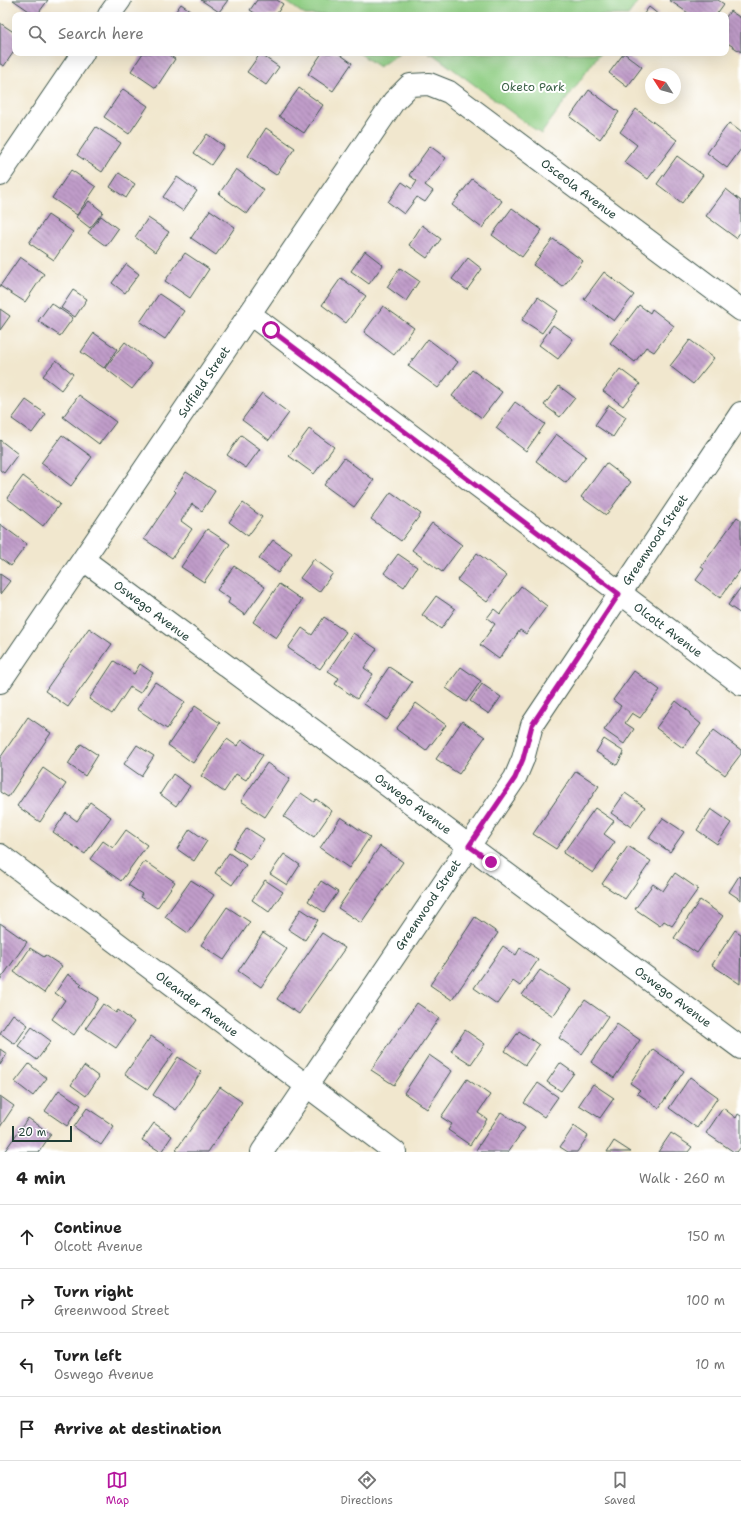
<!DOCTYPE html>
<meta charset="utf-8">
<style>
body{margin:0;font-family:"Shantell Sans",sans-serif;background:#f2f2f2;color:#222}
.compass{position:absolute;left:645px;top:68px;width:36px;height:36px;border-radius:50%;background:#fff;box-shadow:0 4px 16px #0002;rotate:306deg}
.scale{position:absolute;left:12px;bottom:10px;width:60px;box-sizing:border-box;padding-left:4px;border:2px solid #1f3d34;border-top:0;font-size:11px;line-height:14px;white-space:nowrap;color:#1f3d34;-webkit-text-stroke:3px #fff;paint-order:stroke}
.stop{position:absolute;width:12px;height:12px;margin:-9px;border:3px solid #b5179e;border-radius:50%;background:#fff}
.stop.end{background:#b5179e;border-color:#fff;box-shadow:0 1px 4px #0008}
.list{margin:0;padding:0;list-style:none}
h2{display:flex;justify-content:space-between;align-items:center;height:52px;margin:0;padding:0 16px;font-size:17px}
h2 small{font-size:13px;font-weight:400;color:#767676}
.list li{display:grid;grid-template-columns:26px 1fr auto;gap:12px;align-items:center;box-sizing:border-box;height:64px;padding:0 16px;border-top:1px solid #e0e0e0}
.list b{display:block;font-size:15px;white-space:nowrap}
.list p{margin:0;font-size:13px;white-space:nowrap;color:#767676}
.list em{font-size:13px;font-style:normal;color:#767676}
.icon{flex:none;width:22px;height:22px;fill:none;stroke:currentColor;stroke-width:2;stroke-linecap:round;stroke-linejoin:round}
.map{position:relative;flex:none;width:741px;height:1152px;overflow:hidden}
.search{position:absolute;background:#fff;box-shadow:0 4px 16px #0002;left:12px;right:12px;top:12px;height:44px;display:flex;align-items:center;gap:10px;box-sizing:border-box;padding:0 14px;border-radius:8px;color:#767676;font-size:15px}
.sheet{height:308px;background:#fff}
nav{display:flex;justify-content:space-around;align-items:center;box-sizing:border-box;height:56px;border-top:1px solid #e0e0e0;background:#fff;font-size:11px;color:#767676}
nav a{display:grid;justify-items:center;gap:2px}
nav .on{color:#b5179e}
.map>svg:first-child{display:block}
</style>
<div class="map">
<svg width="741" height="1152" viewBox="0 0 741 1152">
<defs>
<pattern id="building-back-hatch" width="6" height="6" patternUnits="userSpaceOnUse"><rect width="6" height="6" fill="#c09cc9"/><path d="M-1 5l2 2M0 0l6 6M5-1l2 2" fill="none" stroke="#9b80a4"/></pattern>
</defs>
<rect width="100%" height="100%" fill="#fff"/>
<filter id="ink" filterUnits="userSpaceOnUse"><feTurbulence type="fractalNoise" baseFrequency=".025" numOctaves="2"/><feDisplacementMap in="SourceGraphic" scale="8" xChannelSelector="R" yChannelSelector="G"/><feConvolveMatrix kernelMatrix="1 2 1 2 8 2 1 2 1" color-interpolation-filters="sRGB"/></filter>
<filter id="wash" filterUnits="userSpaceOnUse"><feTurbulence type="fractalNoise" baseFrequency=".012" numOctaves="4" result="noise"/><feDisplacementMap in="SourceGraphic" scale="16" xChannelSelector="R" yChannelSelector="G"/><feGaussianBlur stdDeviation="0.9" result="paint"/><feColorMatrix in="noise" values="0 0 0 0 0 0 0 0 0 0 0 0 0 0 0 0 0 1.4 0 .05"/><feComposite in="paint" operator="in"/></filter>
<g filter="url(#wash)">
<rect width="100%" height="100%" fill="#f1e7ce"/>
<!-- green -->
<path fill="#91cf85" stroke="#58865c" d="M 284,0 L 639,0 L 628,15 L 305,15 Z
M 359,53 L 399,53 L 379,67 Z
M 428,53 L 600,53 L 541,134 L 434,55 Z"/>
<g id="blocks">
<!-- building -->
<path fill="url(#building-back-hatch)" d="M 13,0 L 48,0 L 37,15 L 35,15 Z
M 201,0 L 228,0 L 219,12 Z
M 257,0 L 277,0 L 283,4 L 276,15 L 258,15 L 250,10 Z
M 669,0 L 718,0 L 724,4 L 716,15 L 691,15 Z
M 181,4 L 197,15 L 173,15 Z
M 649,7 L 659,15 L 643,15 Z
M 730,11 L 741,18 L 741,52 L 726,42 L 726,17 Z
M 0,23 L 15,33 L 15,50 L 4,66 L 0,64 Z
M 143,53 L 166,53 L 175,59 L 156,88 L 131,71 Z
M 322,53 L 338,53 L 352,63 L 333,91 L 308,74 Z
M 624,53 L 642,67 L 627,87 L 609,73 Z
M 260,54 L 279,67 L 266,85 L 247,72 Z
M 299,88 L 323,105 L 304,133 L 279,116 Z
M 123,89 L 148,106 L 129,134 L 104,117 Z
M 589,90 L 619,112 L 600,139 L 570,117 Z
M 636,109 L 677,140 L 648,179 L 624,162 L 637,145 L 620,132 Z
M 729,123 L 741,132 L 741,149 L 727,168 L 707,153 Z
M 96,127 L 121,143 L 102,172 L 77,155 Z
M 266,128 L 295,148 L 276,175 L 248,156 Z
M 207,134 L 224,146 L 211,165 L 194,153 Z
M 430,146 L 446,158 L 425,185 L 433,191 L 425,202 L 417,197 L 404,214 L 388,202 L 402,182 L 412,189 L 417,181 L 409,175 Z
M 677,156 L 703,175 L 682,203 L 657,184 Z
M 236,169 L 264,190 L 247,214 L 219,194 Z
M 71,170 L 96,187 L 77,215 L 52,198 Z
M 119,173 L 135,184 L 126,198 L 110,187 Z
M 177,177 L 197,191 L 183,211 L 163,197 Z
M 472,179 L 502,201 L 482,228 L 452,205 Z
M 726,189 L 741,201 L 741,231 L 736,238 L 706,216 Z
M 89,201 L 103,212 L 90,228 L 76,217 Z
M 512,208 L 542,230 L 522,257 L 492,235 Z
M 210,210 L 235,227 L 216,255 L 191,238 Z
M 48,215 L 73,232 L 54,260 L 29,243 Z
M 101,216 L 118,229 L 106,246 L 88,233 Z
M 148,218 L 169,232 L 155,252 L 135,237 Z
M 422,225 L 441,239 L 427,258 L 409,245 Z
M 553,239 L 583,261 L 563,287 L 533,265 Z
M 365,251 L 383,265 L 369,284 L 351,271 Z
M 185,253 L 209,269 L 190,298 L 165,281 Z
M 20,257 L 44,274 L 25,302 L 0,286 Z
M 468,258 L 482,269 L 467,290 L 452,279 Z
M 126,264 L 139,274 L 125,293 L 112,283 Z
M 400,268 L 419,281 L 406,301 L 387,287 Z
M 604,272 L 634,295 L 614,321 L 584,299 Z
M 341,278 L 366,296 L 346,323 L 322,305 Z
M 73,290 L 87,299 L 75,317 L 61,308 Z
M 159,294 L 184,311 L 165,339 L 140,322 Z
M 538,297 L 558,311 L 542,333 L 522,320 Z
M 51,303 L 73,318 L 60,336 L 38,321 Z
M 639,305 L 650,313 L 652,309 L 674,326 L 654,352 L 646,347 L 635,362 L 610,343 Z
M 383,306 L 414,328 L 394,355 L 364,332 Z
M 0,309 L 10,316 L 0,330 Z
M 553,325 L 573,339 L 558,359 L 539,345 Z
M 94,333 L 117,349 L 104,368 L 81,352 Z
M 428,339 L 458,362 L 438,388 L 408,366 Z
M 690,340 L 714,358 L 693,384 L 670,366 Z
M 125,342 L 152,363 L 132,389 L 105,368 Z
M 56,360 L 73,374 L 61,390 L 43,376 Z
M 620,369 L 640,384 L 623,406 L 603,391 Z
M 472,370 L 502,392 L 482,418 L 452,396 Z
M 559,386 L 575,398 L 560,417 L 544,405 Z
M 262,393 L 289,413 L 269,440 L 242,420 Z
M 79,395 L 116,422 L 99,444 L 63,417 Z
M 26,400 L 46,414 L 32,433 L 12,419 Z
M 515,402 L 545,424 L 526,451 L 496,428 Z
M 609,405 L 626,417 L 613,437 L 595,425 Z
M 309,429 L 334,447 L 314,474 L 289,456 Z
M 556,434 L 586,456 L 566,483 L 536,461 Z
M 62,435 L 92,457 L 71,486 L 41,463 Z
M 241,435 L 260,449 L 246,468 L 227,455 Z
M 0,440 L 18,454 L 4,473 L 0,470 Z
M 344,458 L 374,480 L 354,507 L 324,485 Z
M 606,463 L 631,482 L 606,515 L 581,497 Z
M 186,472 L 215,491 L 202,511 L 192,504 L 181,521 L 192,529 L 172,558 L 144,539 L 176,492 L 174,490 Z
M 23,476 L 60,504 L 43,526 L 7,498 Z
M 391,492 L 421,514 L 401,541 L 371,519 Z
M 243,503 L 262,517 L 248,536 L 229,522 Z
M 737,517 L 741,520 L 741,569 L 720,598 L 696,580 L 704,569 L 701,567 Z
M 432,523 L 462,545 L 442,572 L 412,550 Z
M 0,524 L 27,544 L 11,566 L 0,558 Z
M 207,529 L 230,544 L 204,582 L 181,567 Z
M 273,540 L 292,553 L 278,573 L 259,559 Z
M 477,553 L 507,576 L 487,602 L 457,580 Z
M 398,554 L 417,567 L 404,587 L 384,573 Z
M 314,559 L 333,573 L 319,592 L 300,578 Z
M 234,566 L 265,587 L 245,615 L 228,603 L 230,599 L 217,590 Z
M 0,574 L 10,581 L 0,594 Z
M 279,584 L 302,600 L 276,638 L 253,622 Z
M 521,586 L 547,606 L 526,634 L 520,630 L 499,659 L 480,645 L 495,624 L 487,618 L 494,609 L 500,614 Z
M 741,587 L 741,614 L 728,605 Z
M 436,596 L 455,609 L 441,629 L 422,615 Z
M 324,617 L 346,632 L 320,669 L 288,648 L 302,628 L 312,635 Z
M 89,628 L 112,644 L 68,707 L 45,691 Z
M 353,633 L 377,649 L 364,668 L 373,674 L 357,699 L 335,684 L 339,678 L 328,671 Z
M 114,661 L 134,674 L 140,664 L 153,673 L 140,693 L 130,687 L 112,714 L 89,699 Z
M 389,667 L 412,682 L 387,720 L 364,704 Z
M 461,667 L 481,681 L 466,702 L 446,688 Z
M 634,671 L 660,690 L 640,718 L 632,713 L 625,723 L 634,729 L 624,744 L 604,730 L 621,706 L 613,700 Z
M 155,682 L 185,702 L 167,729 L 137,709 Z
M 482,684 L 501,697 L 489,714 L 470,701 Z
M 676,701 L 691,713 L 690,715 L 701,724 L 683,748 L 656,728 Z
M 416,703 L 446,725 L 426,751 L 396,729 Z
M 195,706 L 220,723 L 193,763 L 168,745 Z
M 28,717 L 51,733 L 8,797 L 0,792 L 0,758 Z
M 462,721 L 485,737 L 459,774 L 436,759 Z
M 714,730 L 741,750 L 741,754 L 725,775 L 696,753 Z
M 227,739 L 237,746 L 242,740 L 263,755 L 246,780 L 236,774 L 224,792 L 201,776 Z
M 604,739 L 624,752 L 617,765 L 596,752 Z
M 81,744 L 98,755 L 85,776 L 68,764 Z
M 137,745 L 154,756 L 141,776 L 124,764 Z
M 267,763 L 290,779 L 265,817 L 241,801 Z
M 43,768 L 66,784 L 40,822 L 17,806 Z
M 576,771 L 599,786 L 556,849 L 533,834 Z
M 173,774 L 190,786 L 176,806 L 160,794 Z
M 301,793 L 314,802 L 316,799 L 332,811 L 314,837 L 284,817 Z
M 625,793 L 645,807 L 631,827 L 611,813 Z
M 90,802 L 111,817 L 85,854 L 53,832 L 66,813 L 77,821 Z
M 595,808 L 614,821 L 604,834 L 615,842 L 593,873 L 563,853 Z
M 711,809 L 731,823 L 717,844 L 697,830 Z
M 341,817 L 370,837 L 349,868 L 320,848 Z
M 663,818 L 684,832 L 670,852 L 649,838 Z
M 247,828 L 264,839 L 250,859 L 233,848 Z
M 190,829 L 207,841 L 194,861 L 177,849 Z
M 126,830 L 147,845 L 121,881 L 90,859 L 103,841 L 113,848 Z
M 380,846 L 403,862 L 361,923 L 338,908 Z
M 628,846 L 651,861 L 625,899 L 602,884 Z
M 229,853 L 246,865 L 232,885 L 215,873 Z
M 284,854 L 300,865 L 287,885 L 270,874 Z
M 145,861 L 175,882 L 157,908 L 140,897 L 142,894 L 128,885 Z
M 675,873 L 698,889 L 672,926 L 664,921 L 660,926 L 635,909 L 653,884 L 663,891 Z
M 739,876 L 741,878 L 741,900 L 729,892 Z
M 191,880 L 214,895 L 188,933 L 165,917 Z
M 265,880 L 283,892 L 269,912 L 252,900 Z
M 321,881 L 338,892 L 324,912 L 308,901 Z
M 700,900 L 723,916 L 697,953 L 674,938 Z
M 227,907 L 250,922 L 224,960 L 201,945 Z
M 301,909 L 318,920 L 305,940 L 288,929 Z
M 475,917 L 498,933 L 452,1000 L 430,985 Z
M 0,923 L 27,942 L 0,980 Z
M 735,930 L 741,934 L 740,984 L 712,965 Z
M 263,933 L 287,949 L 261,987 L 238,971 Z
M 322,933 L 345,948 L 299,1014 L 277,999 Z
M 503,946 L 516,955 L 520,948 L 538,960 L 520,986 L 513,981 L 497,1004 L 474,988 Z
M 30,948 L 44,957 L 45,955 L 62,966 L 44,993 L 14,972 Z
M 540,970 L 571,990 L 553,1016 L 522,995 Z
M 68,974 L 82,984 L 80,986 L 99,998 L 74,1035 L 52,1019 L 65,1000 L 55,993 Z
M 585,1000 L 608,1016 L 582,1054 L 559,1038 Z
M 417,1003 L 439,1018 L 394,1085 L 371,1070 Z
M 103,1004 L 116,1013 L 118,1010 L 134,1022 L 116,1048 L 86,1028 Z
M 13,1014 L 28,1025 L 15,1044 L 0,1033 Z
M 617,1024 L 640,1040 L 614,1078 L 591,1062 Z
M 32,1027 L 51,1041 L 37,1060 L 18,1046 Z
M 465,1030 L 485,1044 L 471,1064 L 451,1051 Z
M 519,1031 L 539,1045 L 525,1065 L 505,1051 Z
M 151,1036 L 174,1052 L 148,1089 L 125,1074 Z
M 0,1049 L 7,1054 L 0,1065 Z
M 653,1049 L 684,1071 L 659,1108 L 637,1093 L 640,1090 L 630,1083 Z
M 429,1055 L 452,1071 L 427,1109 L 404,1093 Z
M 178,1057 L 201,1072 L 176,1110 L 153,1095 Z
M 560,1063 L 574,1073 L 561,1091 L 547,1082 Z
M 29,1064 L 47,1078 L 33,1096 L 15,1082 Z
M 84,1066 L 99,1077 L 86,1096 L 71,1085 Z
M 690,1077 L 718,1097 L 697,1128 L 669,1108 Z
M 467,1079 L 490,1095 L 478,1113 L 487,1119 L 470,1145 L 448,1130 L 452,1124 L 441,1117 Z
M 538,1083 L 558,1097 L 544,1117 L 524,1103 Z
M 593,1084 L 614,1098 L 600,1118 L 579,1105 Z
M 220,1087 L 242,1102 L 208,1152 L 179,1152 L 176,1150 Z
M 59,1090 L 81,1105 L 67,1126 L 45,1111 Z
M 0,1096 L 14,1106 L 0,1127 Z
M 87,1108 L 114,1126 L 101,1145 L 74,1127 Z
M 723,1108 L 736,1118 L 738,1114 L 741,1116 L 741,1147 L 737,1152 L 734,1152 L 706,1133 Z
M 501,1112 L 525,1128 L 508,1152 L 478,1152 L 476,1150 Z
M 28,1118 L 51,1134 L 39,1152 L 4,1152 Z
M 154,1123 L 172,1136 L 161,1152 L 142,1140 Z
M 574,1126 L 588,1136 L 577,1152 L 568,1152 L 560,1147 Z
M 671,1133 L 692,1147 L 688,1152 L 658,1152 Z
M 614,1141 L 631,1152 L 607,1152 Z"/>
</g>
</g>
<g filter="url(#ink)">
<use href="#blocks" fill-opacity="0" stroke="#3e564b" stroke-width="1"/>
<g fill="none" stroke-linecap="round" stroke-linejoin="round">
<defs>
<path id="minor" d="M 109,15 L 120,0
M 0,175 L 83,53
M 250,314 L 741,684
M 84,560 L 741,1048
M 0,682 L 394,101 L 410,85 L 429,84 L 449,92 L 741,310
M 0,855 L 395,1152
M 262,1152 L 515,778 L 523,759 L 532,725 L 741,413"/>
</defs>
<!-- minor casing -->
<use href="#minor" stroke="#3e564b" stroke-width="24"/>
<!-- minor -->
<use href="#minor" stroke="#fff" stroke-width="22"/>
</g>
</g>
<g fill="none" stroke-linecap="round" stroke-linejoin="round" filter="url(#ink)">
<!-- route -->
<path stroke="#b5179e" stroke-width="5" d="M 271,330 L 619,594 L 532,725 L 523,759 L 515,778 L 469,846 L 491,862"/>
</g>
<g text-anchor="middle" stroke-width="4" stroke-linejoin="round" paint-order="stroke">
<!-- park labels -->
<g font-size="12" fill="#3c6248" stroke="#fff">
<text x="533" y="91">Oketo Park</text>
</g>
<!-- street labels -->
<g font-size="12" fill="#1f3d34" stroke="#fff">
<text transform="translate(579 189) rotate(37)" y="4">Osceola Avenue</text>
<text transform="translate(204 382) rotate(-56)" y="4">Suffield Street</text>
<text transform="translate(655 540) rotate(-56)" y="4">Greenwood Street</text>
<text transform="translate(152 611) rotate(37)" y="4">Oswego Avenue</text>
<text transform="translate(668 630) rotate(37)" y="4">Olcott Avenue</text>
<text transform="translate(413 804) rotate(37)" y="4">Oswego Avenue</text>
<text transform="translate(428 905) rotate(-56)" y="4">Greenwood Street</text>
<text transform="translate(673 997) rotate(37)" y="4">Oswego Avenue</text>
<text transform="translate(197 1004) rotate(37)" y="4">Oleander Avenue</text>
</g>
</g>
</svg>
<svg class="compass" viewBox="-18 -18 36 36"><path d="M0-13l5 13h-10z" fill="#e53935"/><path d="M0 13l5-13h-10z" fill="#767676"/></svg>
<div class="scale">20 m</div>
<div class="stop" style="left:271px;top:330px"></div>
<div class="stop end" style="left:491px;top:862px"></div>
<div class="search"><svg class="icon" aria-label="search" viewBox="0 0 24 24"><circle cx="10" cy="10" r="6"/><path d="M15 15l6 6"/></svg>Search here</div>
</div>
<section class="sheet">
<h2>4 min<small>Walk · 260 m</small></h2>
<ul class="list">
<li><svg class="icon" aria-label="ahead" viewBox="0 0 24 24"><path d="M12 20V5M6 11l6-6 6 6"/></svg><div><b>Continue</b><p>Olcott Avenue</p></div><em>150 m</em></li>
<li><svg class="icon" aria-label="right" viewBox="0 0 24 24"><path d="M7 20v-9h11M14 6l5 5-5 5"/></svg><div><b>Turn right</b><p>Greenwood Street</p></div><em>100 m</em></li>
<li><svg class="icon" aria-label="left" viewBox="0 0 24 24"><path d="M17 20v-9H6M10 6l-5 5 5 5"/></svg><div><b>Turn left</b><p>Oswego Avenue</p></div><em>10 m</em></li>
<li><svg class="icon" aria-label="arrive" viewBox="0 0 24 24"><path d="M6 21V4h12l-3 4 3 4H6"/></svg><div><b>Arrive at destination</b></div></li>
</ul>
</section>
<nav>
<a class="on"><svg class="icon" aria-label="map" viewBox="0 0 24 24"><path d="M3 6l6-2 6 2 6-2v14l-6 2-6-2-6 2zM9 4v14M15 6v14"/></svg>Map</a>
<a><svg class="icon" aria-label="directions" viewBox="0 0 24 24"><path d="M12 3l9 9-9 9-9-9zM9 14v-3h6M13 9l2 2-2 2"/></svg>Directions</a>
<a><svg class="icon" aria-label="saved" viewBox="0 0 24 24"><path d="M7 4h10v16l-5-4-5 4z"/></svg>Saved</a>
</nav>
